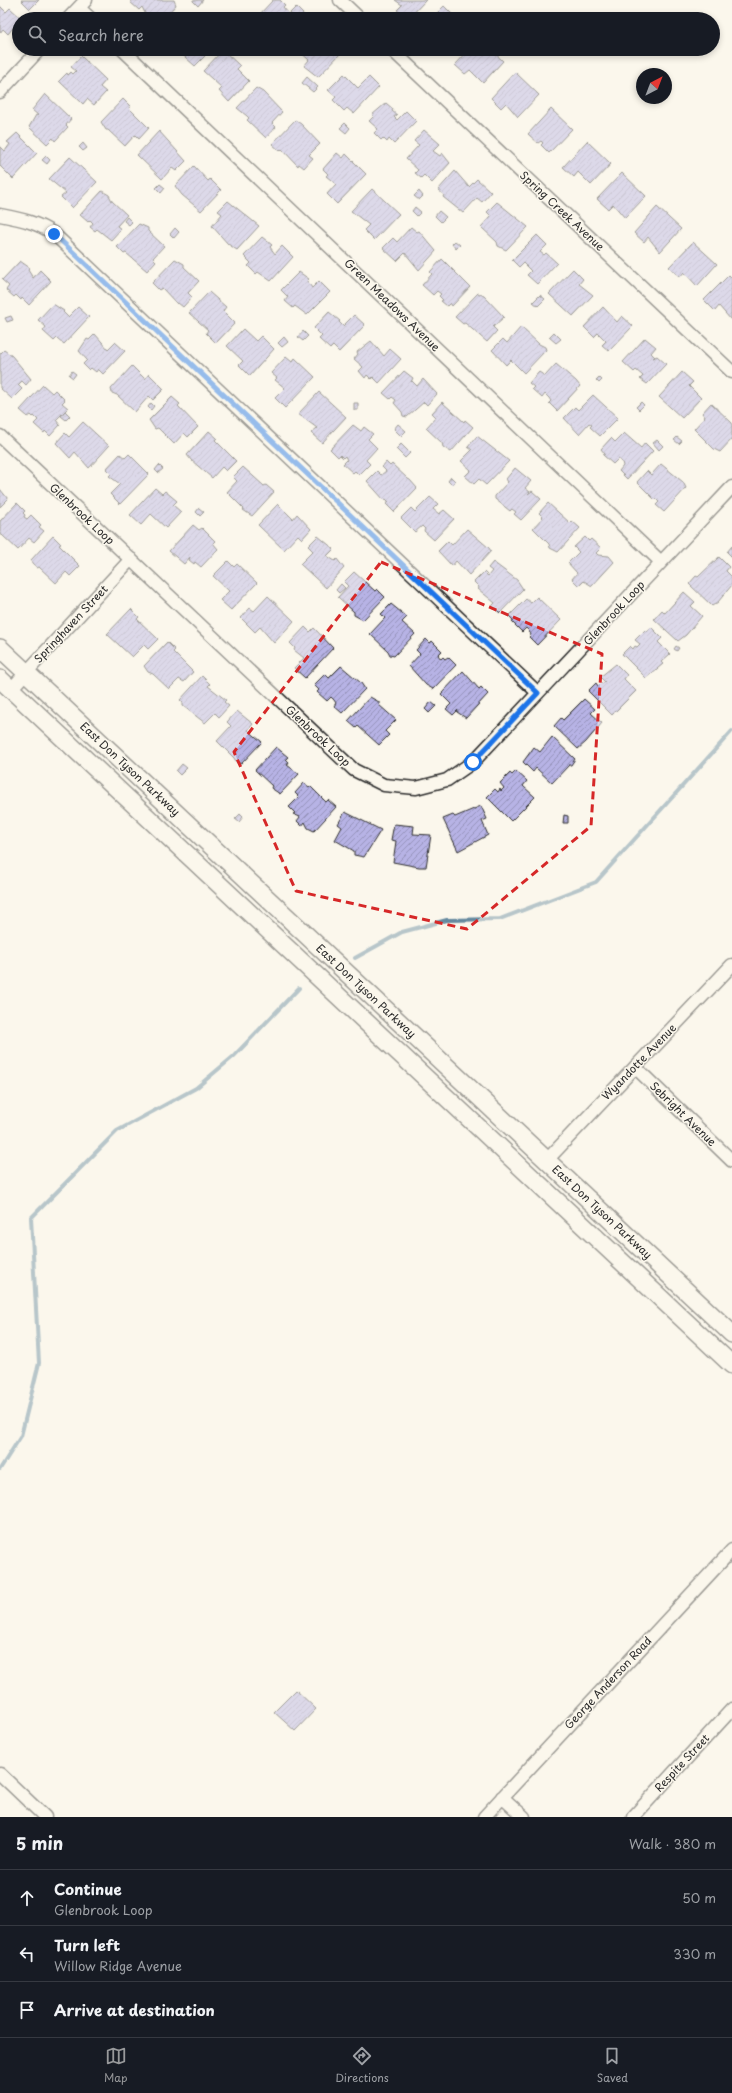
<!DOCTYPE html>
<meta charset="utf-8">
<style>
body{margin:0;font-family:"Playpen Sans",sans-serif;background:#242831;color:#f1f3f6}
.compass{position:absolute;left:636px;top:68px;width:36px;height:36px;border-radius:50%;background:#171b24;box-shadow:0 2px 6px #0003;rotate:42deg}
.stop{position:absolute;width:12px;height:12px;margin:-9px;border:3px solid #1a73e8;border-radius:50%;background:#fff}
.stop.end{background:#1a73e8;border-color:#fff;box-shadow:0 1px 4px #0008}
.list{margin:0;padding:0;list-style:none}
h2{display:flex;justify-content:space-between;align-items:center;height:52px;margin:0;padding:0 16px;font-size:17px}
h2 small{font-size:13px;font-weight:400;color:#9ea1a6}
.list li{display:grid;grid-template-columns:26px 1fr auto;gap:12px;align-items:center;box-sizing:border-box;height:56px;padding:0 16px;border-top:1px solid #363941}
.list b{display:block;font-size:15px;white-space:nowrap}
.list p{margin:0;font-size:13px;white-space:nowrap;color:#9ea1a6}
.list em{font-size:13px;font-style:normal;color:#9ea1a6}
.icon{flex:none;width:22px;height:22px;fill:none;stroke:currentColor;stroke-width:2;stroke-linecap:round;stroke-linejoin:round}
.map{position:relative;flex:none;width:732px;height:1817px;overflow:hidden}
.search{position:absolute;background:#171b24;box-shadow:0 2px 6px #0003;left:12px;right:12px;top:12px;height:44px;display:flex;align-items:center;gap:10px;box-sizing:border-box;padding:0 14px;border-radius:22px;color:#9ea1a6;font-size:15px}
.sheet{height:220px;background:#171b24}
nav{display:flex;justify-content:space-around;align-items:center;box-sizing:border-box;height:56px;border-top:1px solid #363941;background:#171b24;font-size:11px;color:#9ea1a6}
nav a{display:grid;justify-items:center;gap:2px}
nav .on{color:#98999b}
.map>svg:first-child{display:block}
</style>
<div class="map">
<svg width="732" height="1817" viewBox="0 0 732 1817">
<defs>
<pattern id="building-hatch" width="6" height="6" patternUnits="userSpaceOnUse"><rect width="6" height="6" fill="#b7b3e5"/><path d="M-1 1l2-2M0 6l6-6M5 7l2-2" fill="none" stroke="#9592ba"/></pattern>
</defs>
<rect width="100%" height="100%" fill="#fbf7ec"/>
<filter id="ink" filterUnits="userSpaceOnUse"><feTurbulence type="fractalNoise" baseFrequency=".025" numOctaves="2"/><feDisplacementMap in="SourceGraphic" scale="8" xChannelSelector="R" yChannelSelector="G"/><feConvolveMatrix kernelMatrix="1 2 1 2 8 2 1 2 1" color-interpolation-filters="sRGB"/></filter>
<g filter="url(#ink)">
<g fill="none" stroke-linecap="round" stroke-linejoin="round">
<!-- stream -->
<path stroke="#65899f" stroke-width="4" d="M 355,958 L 402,932 L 447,920 L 500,919 L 596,882 L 732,731
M 0,1469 L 21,1436 L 39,1363 L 31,1218 L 117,1131 L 196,1088 L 234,1056 L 299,988"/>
</g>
<!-- building -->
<path fill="url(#building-hatch)" stroke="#2b2b2b" d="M 21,0 L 39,0 L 30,9 Z
M 133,0 L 174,0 L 176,5 L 163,19 L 140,19 L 145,13 L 142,7 L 139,10 L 130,2 Z
M 203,0 L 198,6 L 193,1 L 193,0 Z
M 273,0 L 280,0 L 285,5 L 283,7 L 289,14 L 296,7 L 307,18 L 261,19 L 258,16 Z
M 395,0 L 426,0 L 408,19 L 397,10 L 402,5 Z
M 0,6 L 6,12 L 10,8 L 21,18 L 8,34 L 3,29 L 0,33 Z
M 444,6 L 457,19 L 431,19 Z
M 176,49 L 204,49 L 201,52 L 205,56 L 195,66 Z
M 297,49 L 339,49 L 342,52 L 318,77 L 304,66 L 309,60 Z
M 438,49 L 447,49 L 443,53 Z
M 470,49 L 490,49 L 503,61 L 483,83 L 470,70 L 465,74 L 455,65 Z
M 223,50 L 240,66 L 237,69 L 249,81 L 229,102 L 219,91 L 222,88 L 203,71 Z
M 81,56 L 106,80 L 100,87 L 106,92 L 94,105 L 87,99 L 83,104 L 59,81 L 67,73 L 68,75 L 71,72 L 73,74 L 76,71 L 71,67 Z
M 515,72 L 539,95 L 518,117 L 506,103 L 501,108 L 491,98 Z
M 344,74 L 358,88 L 369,77 L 379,87 L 354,114 L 347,108 L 344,111 L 333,100 L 336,97 L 328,90 Z
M 307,77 L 318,87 L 313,92 L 302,83 Z
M 256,88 L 263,92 L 282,112 L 272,123 L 276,127 L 266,138 L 247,120 L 249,118 L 247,116 L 237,108 Z
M 45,94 L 71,119 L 66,125 L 68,127 L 55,141 L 53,138 L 47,144 L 29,127 L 36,115 L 39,116 L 32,110 Z
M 123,99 L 130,106 L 129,108 L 149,128 L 139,139 L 135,135 L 125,146 L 108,130 L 106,130 L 101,122 Z
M 386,103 L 393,109 L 392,111 L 397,115 L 394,117 L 397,120 L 406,111 L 416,121 L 394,144 L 389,139 L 387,142 L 383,138 L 381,140 L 374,133 L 378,129 L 369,121 L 374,116 L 372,115 Z
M 551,109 L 572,129 L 549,153 L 541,145 L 543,143 L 541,141 L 538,143 L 528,134 Z
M 295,120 L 301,124 L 320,144 L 309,155 L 313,158 L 304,168 L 299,164 L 298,166 L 282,149 L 280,151 L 272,144 Z
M 345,123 L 350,128 L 346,133 L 340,128 Z
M 424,130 L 440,144 L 433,151 L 440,156 L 442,153 L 450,163 L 432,183 L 424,175 L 421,178 L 415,173 L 418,170 L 406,159 L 419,145 L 414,141 Z
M 159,131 L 186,161 L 176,171 L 172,168 L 162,179 L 137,155 Z
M 17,133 L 37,153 L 13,179 L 0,166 L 0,146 L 5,151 L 10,144 L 7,142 Z
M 587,141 L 611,164 L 591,185 L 578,172 L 574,177 L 563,167 Z
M 83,143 L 87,148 L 83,151 L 79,147 Z
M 337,153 L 343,158 L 346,154 L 366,174 L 337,204 L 327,194 L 336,184 L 326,176 L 328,174 L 323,169 Z
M 46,156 L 50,160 L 47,164 L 42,160 Z
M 70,157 L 97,182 L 72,208 L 61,197 L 66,193 L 49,179 Z
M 194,166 L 208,181 L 210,179 L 221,190 L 201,211 L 182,195 L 175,186 Z
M 455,171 L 469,187 L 477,179 L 491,192 L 482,202 L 477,198 L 463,213 L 443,197 L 444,195 L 438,190 Z
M 622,173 L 646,196 L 625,218 L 613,204 L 608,209 L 597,199 Z
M 160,184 L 165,188 L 161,193 L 156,188 Z
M 372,189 L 399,214 L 374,240 L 364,230 L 369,225 L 351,211 Z
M 102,191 L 109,195 L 112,201 L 127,215 L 117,226 L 121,229 L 111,240 L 97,229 L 95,231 L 90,227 L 93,223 L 90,220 L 88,222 L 80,215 Z
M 419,191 L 423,196 L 419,200 L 414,196 Z
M 228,201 L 259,226 L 237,250 L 228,244 L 212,226 L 222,214 L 218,211 Z
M 497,202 L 528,227 L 506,250 L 498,246 L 497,242 L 481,227 L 491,216 L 487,212 Z
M 415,207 L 421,212 L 417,216 L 412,211 Z
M 657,207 L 681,229 L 660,252 L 648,237 L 644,242 L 634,233 Z
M 439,211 L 446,217 L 441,222 L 435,216 Z
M 127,217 L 132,222 L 129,225 L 124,221 Z
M 139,224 L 148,228 L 148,231 L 164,246 L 153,258 L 156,261 L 147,271 L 126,253 L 124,254 L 117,247 Z
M 411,227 L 417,232 L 419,231 L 436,251 L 419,270 L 405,253 L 397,261 L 383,248 L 393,238 L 397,242 Z
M 175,228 L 179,232 L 174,238 L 170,234 Z
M 537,235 L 547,245 L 540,252 L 544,255 L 546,253 L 557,263 L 537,284 L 527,275 L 531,271 L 523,263 L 519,267 L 512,260 Z
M 262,237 L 272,245 L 270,247 L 275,254 L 282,246 L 293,257 L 271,281 L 258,272 L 256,274 L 248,266 L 251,263 L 244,256 Z
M 455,241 L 460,245 L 456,249 L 452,244 Z
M 693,242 L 717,264 L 697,286 L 684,272 L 680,277 L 669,267 Z
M 175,259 L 184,264 L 184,267 L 199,281 L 188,293 L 192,297 L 183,307 L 178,303 L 177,304 L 162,288 L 159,290 L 152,283 Z
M 442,259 L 470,287 L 452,306 L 450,303 L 447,306 L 441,301 L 443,300 L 439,296 L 441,294 L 437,291 L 433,295 L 422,285 L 432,274 L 430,272 Z
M 20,261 L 30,268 L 28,270 L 33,278 L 40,270 L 51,281 L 29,305 L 22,298 L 21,300 L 16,295 L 14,297 L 6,290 L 9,286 L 2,280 Z
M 573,269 L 583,279 L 579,284 L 593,295 L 573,316 L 549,294 Z
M 299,272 L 309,279 L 307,281 L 312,288 L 319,281 L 330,292 L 307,315 L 295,306 L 293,308 L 285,301 L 288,297 L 281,290 Z
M 729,275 L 732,278 L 731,320 L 719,306 L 715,311 L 704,300 Z
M 209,292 L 226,307 L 223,311 L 235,323 L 216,343 L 206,333 L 208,330 L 189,313 Z
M 478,293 L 484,296 L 504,317 L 493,327 L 497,331 L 487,342 L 465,323 L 463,324 L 455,317 Z
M 540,295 L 545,299 L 538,306 L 533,302 Z
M 53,304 L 64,311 L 63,312 L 68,317 L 78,307 L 89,317 L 64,344 L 57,338 L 54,341 L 43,331 L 46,327 L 38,320 Z
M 603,307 L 617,322 L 622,316 L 633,326 L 609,351 L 602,345 L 606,341 L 598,333 L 594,337 L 584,327 Z
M 329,312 L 340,321 L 339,322 L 343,326 L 354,315 L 365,325 L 339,352 L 333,346 L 330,349 L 319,339 L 322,336 L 314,328 Z
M 11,316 L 13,320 L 7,322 L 5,318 Z
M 521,327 L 539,344 L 545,347 L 546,350 L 524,373 L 511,360 L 506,365 L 492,350 L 503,339 L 507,343 Z
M 243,329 L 256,341 L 261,336 L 274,349 L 250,376 L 239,365 L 243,361 L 227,346 Z
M 303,331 L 308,336 L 303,341 L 298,337 Z
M 554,332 L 561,339 L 556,343 L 549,337 Z
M 95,334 L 108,349 L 115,342 L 125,351 L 103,374 L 98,369 L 96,372 L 91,368 L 89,370 L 83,364 L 87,360 L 79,351 L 87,339 L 89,340 Z
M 284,337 L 288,342 L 282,347 L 278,343 Z
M 645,338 L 656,347 L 651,353 L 655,357 L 653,358 L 657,356 L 666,364 L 647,384 L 640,379 L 643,376 L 636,370 L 634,372 L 623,362 Z
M 371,341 L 384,356 L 390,349 L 401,359 L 379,383 L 373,377 L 371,379 L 367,375 L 365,378 L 359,371 L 363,367 L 354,359 L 358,354 L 357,352 Z
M 4,350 L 12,356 L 31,379 L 26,385 L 22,381 L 18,385 L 22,389 L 12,399 L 0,388 L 0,354 Z
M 286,357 L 292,362 L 295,358 L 315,377 L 285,408 L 275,398 L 285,388 L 275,380 L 277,378 L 271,373 Z
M 556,364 L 576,381 L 580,386 L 557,411 L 549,403 L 551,401 L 549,398 L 545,394 L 542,398 L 532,389 L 534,387 L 529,383 L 539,372 L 545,376 Z
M 132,366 L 145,379 L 149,374 L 164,389 L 153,400 L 149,396 L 135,412 L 117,395 L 112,393 L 111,389 Z
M 72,371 L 76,374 L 73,378 L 69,375 Z
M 404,371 L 413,378 L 411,382 L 412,381 L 417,386 L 423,379 L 437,394 L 427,405 L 424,402 L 407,417 L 403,416 L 402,412 L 394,403 L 396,400 L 392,397 L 390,399 L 383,393 Z
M 682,372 L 693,382 L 689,386 L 701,398 L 682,418 L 659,397 Z
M 599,377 L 602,380 L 599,383 L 596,380 Z
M 43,385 L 52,393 L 55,390 L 65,400 L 62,403 L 68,408 L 56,420 L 60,425 L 50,436 L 45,431 L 44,433 L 34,424 L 38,420 L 34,416 L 33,417 L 31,415 L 28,417 L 20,410 Z
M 319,392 L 346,417 L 322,443 L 311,433 L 317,428 L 298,414 Z
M 593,395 L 618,418 L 600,436 L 590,427 L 592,425 L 589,423 L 579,434 L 564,418 L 575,407 L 578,410 Z
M 172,397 L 180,404 L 178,406 L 198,427 L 188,437 L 184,433 L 174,444 L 158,428 L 155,429 L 149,420 Z
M 442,402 L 464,422 L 465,420 L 473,427 L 451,452 L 443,447 L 442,443 L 426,428 L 436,417 L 432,413 Z
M 641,402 L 644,405 L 639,410 L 636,407 Z
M 151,403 L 154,406 L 151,410 L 148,407 Z
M 354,403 L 358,403 L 358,410 L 354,410 Z
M 711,403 L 732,423 L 732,439 L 720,452 L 714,449 L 694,429 L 705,417 L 702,413 Z
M 65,411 L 70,416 L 66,420 L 61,416 Z
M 83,422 L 109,446 L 89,468 L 75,452 L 70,458 L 56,443 L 65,433 L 69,437 Z
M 398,424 L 406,431 L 401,436 L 394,429 Z
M 353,425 L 361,431 L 364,427 L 373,434 L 368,439 L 377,448 L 366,460 L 370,464 L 359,475 L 355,471 L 353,473 L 343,464 L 347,460 L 345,456 L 343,458 L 340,455 L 338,457 L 330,449 Z
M 209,431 L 217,438 L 215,440 L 236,461 L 226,471 L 222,467 L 212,478 L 191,460 L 187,455 Z
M 624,433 L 641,448 L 645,443 L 653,451 L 627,479 L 619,471 L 623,466 L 622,462 L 618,459 L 613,464 L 603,455 L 605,454 L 601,449 L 611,438 L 615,442 Z
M 477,436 L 509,461 L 486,485 L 479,479 L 474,484 L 465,476 L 471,470 L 461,461 L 472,450 L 468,447 Z
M 677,437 L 682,441 L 679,444 L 674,440 Z
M 657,440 L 663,446 L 659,450 L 653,443 Z
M 401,444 L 410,453 L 405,458 L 396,449 Z
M 120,454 L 125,458 L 129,454 L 149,474 L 120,504 L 110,494 L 120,484 L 109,476 L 111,474 L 106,469 Z
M 386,462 L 390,466 L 392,464 L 408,479 L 410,480 L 417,488 L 394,512 L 386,504 L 389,502 L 386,499 L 384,500 L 367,481 L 377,471 L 381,475 L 386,471 L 382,467 Z
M 661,464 L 683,482 L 686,488 L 664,512 L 656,505 L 659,502 L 656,499 L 655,500 L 637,482 L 647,471 L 651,475 Z
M 159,465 L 163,469 L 158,473 L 155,470 Z
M 243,467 L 264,486 L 266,485 L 274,492 L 252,516 L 243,510 L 244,509 L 227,492 L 237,481 L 233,477 Z
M 515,468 L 531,481 L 525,488 L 530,492 L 528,494 L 532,491 L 541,499 L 521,520 L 514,514 L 516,512 L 512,509 L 510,511 L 495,499 L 495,496 L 508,482 L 506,479 Z
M 451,477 L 455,481 L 452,485 L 448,481 Z
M 155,488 L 162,494 L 165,491 L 177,501 L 173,505 L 181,512 L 166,528 L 151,514 L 141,525 L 130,515 Z
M 0,489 L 8,499 L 0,507 Z
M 430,497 L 438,504 L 433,509 L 439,514 L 444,510 L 454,519 L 434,540 L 424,531 L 425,529 L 422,526 L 415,532 L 401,518 L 411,508 L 415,512 Z
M 17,503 L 25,511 L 23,513 L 25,515 L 24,517 L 27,519 L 31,515 L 41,525 L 39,527 L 44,531 L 34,542 L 29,538 L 18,550 L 2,535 L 0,535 L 0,521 Z
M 548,503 L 570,523 L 572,521 L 580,528 L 558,552 L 550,548 L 549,544 L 533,528 L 543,517 L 539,513 Z
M 278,504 L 293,519 L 297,514 L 311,529 L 302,539 L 298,535 L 284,550 L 258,525 Z
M 199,508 L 204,512 L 200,516 L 196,512 Z
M 193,525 L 199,530 L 202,528 L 215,541 L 213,543 L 218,549 L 201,567 L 195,562 L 194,564 L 189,560 L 190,557 L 184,564 L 169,551 Z
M 467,529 L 489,548 L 491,551 L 469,575 L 456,561 L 452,566 L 438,551 L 448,541 L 452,545 Z
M 53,536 L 61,544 L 59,545 L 80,566 L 70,576 L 66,572 L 56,583 L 39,567 L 37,568 L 31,560 Z
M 318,536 L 334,549 L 327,556 L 335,561 L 337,559 L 344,568 L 326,588 L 300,564 L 313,551 L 308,546 Z
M 585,537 L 589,541 L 591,539 L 601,548 L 596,553 L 598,555 L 609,556 L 614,562 L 592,586 L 584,581 L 579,586 L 572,579 L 577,573 L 568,563 L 579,552 L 574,547 Z
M 732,546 L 732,557 L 727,552 Z
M 719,557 L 729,567 L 726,571 L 732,577 L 732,585 L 718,602 L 712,606 L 689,584 L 696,576 L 698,577 Z
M 228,561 L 234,567 L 237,564 L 257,583 L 231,610 L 220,600 L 229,591 L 213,576 Z
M 493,562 L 517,580 L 523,589 L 500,613 L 492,606 L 495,603 L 478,589 L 479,587 L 474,582 L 484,572 L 488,576 L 492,571 L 488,568 Z
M 354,572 L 375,591 L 377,589 L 385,597 L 363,620 L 354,615 L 354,612 L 338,597 L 348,586 L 344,582 Z
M 341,584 L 345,588 L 339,593 L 336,590 Z
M 684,592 L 695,602 L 691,606 L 702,616 L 686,635 L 678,641 L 654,619 L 662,610 L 665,613 Z
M 268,596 L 294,621 L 274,643 L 260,627 L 255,632 L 241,618 L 250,608 L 254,611 Z
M 537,597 L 561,620 L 537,645 L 529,637 L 531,635 L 529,631 L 526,628 L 522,632 L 512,622 L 514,621 L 509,616 L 526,599 L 531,603 Z
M 391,604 L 407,617 L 402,622 L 415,634 L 394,656 L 390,655 L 388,651 L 370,634 L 385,618 L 381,614 Z
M 131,609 L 139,617 L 137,619 L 158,639 L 148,649 L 144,645 L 132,657 L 107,634 Z
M 305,627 L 310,632 L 314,628 L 333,648 L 305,678 L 294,668 L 304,658 L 294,650 L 295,648 L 290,643 Z
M 651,627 L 662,638 L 658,642 L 670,654 L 661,662 L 663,664 L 646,678 L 622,654 L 630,646 L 633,649 L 635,646 L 637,647 L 640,644 L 635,640 L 645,630 L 647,632 Z
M 426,639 L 430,643 L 432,641 L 442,651 L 438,655 L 441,659 L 443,657 L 445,659 L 448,657 L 456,665 L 433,689 L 426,685 L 409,666 L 420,654 L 416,650 Z
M 167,642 L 175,650 L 173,652 L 193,672 L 184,682 L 179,679 L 169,689 L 153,674 L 148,672 L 144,666 Z
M 676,646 L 679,648 L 677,651 L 674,649 Z
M 616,664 L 627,675 L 624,679 L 636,691 L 612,715 L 588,691 L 596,683 L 598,686 L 601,683 L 602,684 L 605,682 L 600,677 Z
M 341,666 L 361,683 L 365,689 L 342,713 L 334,706 L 336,703 L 334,700 L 331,697 L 327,701 L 317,692 L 319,690 L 314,685 L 325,674 L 329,678 Z
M 463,671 L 479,689 L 481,687 L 488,694 L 466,718 L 457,712 L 458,710 L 453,715 L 446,709 L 451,704 L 441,694 Z
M 202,676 L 210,684 L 208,686 L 226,700 L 224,702 L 229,706 L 219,717 L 215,713 L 205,723 L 183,706 L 183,703 L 180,700 Z
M 370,697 L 379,702 L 379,705 L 396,720 L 385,731 L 389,735 L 379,745 L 358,726 L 356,728 L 348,721 Z
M 584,699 L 595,709 L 591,713 L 602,723 L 586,742 L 578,749 L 554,726 L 561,718 L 563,720 Z
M 431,702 L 436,706 L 429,713 L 425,709 Z
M 237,711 L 253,724 L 248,730 L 262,742 L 241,764 L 237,763 L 234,758 L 217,741 L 231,726 L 227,722 Z
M 552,737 L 575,759 L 571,765 L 569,765 L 552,783 L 536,768 L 533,772 L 523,762 L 534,747 L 540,752 Z
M 276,747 L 288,757 L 286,759 L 289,762 L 287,765 L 299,774 L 280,794 L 271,788 L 272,786 L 255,770 Z
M 182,764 L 187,768 L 180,775 L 176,771 Z
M 516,771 L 527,781 L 523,786 L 535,797 L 511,821 L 487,797 L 495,789 L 498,792 L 500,789 L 501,791 L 504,788 L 500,783 L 510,773 L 512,775 Z
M 304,783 L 309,787 L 310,786 L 326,802 L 328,800 L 336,807 L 314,831 L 308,828 L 305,822 L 302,826 L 297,821 L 300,817 L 293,814 L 295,813 L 289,807 L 299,797 L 295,793 Z
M 481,806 L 487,819 L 482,821 L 488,835 L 458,851 L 443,819 L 453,815 L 455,817 Z
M 345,812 L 381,830 L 364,857 L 354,855 L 354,851 L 335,840 L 342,827 L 338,824 Z
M 240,814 L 243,817 L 239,822 L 235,819 Z
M 564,815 L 568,816 L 568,823 L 563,823 Z
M 394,824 L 414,826 L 413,834 L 431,835 L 426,867 L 419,867 L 393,862 L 396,841 L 391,840 Z
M 296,1690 L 316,1709 L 295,1731 L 274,1712 Z"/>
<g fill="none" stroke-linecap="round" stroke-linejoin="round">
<defs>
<path id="street" d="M 340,0 L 360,19
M 79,8 L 91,19
M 68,19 L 86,0
M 122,49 L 661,562
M 391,49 L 732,372
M 0,92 L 40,49
M 0,215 C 20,219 37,222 54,234 L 538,693
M 0,436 L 354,770 L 384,785 L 416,788 L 447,780 L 473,762 L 732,487
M 11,689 L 131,559
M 635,1067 L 732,1161
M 547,1160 L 732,965
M 0,1774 L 45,1817
M 502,1797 L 524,1817
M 484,1817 L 732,1550
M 633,1817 L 732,1709"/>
<path id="secondary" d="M 0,648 L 732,1334
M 0,679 L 732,1365"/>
</defs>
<!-- street casing -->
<use href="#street" stroke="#2b2b2b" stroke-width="15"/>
<!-- secondary casing -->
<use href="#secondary" stroke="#2b2b2b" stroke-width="20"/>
<!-- street -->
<use href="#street" stroke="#fbf7ec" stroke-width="12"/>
<!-- secondary -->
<use href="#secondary" stroke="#fbf7ec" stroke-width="17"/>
</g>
</g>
<g fill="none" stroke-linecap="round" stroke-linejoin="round" filter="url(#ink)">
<!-- route -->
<path stroke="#1a73e8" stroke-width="5" d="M 54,234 L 538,693 L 473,762"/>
</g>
<!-- marked area -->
<path d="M0 0H732V1817H0ZM 381,562 L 602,654 L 591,826 L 467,929 L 296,891 L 234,752 Z" fill="#fbf7ec" fill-opacity=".55" fill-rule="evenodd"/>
<path fill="none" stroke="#d62828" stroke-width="3" stroke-dasharray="8 5" stroke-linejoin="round" d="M 381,562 L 602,654 L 591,826 L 467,929 L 296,891 L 234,752 Z"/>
<g text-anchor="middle" stroke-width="3" stroke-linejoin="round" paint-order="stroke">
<!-- street labels -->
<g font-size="11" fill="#2b2b2b" stroke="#fbf7ec">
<text transform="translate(562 211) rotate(43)" y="4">Spring Creek Avenue</text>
<text transform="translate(392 305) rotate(44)" y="4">Green Meadows Avenue</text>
<text transform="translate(82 514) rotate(43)" y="4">Glenbrook Loop</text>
<text transform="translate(614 613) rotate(-47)" y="4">Glenbrook Loop</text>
<text transform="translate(71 624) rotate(-47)" y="4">Springhaven Street</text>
<text transform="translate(318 736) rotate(43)" y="4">Glenbrook Loop</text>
<text transform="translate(130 769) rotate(43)" y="4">East Don Tyson Parkway</text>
<text transform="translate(366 991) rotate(43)" y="4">East Don Tyson Parkway</text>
<text transform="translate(639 1062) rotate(-46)" y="4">Wyandotte Avenue</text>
<text transform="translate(683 1114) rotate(44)" y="4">Sebright Avenue</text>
<text transform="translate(602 1212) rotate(43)" y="4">East Don Tyson Parkway</text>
<text transform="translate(608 1683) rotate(-47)" y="4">George Anderson Road</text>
<text transform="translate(682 1763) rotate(-47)" y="4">Respite Street</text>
</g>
</g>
</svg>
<svg class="compass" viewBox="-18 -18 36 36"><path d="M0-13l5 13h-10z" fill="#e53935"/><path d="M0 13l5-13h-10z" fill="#9ea1a6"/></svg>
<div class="stop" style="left:473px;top:762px"></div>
<div class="stop end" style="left:54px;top:234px"></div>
<div class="search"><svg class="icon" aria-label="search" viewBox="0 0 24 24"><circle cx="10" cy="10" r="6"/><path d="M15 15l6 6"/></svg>Search here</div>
</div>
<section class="sheet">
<h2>5 min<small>Walk · 380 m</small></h2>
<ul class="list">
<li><svg class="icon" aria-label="ahead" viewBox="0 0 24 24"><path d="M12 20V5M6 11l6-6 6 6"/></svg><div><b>Continue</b><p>Glenbrook Loop</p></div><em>50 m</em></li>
<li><svg class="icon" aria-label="left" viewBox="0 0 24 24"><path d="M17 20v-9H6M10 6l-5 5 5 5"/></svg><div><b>Turn left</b><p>Willow Ridge Avenue</p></div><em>330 m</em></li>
<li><svg class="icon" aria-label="arrive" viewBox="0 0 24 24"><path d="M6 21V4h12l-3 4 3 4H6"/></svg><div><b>Arrive at destination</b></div></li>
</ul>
</section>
<nav>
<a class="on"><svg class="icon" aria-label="map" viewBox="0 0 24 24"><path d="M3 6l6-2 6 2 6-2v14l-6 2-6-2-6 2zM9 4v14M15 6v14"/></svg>Map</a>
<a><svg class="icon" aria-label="directions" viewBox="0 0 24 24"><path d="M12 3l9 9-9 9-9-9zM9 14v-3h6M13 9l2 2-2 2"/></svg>Directions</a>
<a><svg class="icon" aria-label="saved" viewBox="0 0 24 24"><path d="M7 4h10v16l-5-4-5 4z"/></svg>Saved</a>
</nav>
